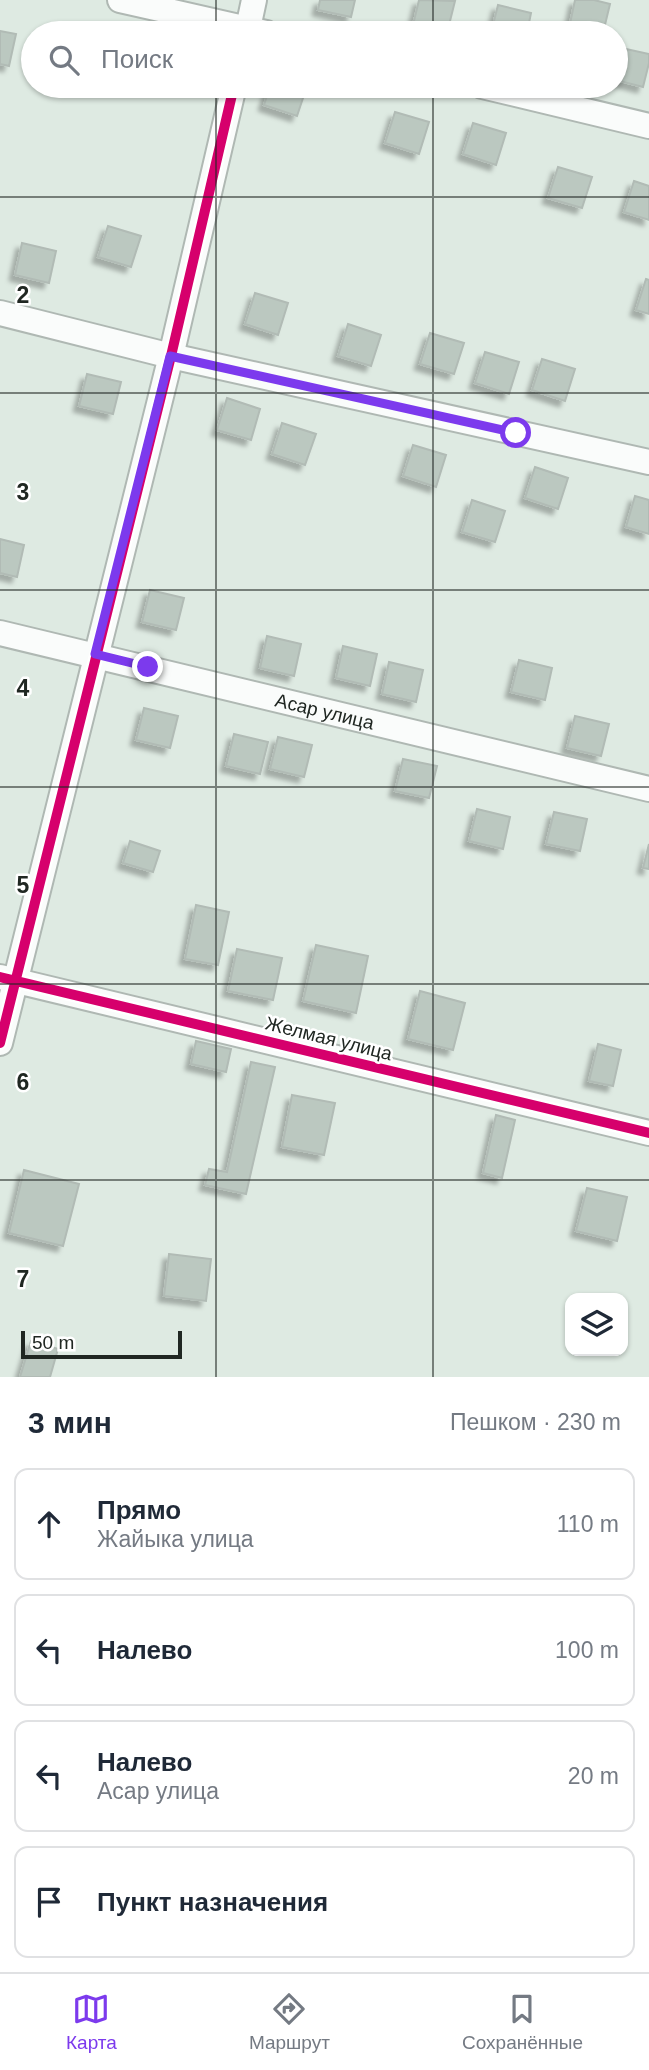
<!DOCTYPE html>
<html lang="ru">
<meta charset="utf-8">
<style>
body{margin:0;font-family:Arial,sans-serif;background:#f6f6f7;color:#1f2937}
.controls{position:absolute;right:21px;bottom:21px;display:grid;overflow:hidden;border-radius:14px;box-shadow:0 2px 5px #0004}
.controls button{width:63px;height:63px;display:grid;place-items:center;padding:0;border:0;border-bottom:2px solid #e0e1e3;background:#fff;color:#1f2937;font:35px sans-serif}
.scale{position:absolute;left:21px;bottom:18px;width:161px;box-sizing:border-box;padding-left:7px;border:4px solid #202722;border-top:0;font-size:19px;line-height:24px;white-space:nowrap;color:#202722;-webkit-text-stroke:5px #fff;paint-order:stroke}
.stop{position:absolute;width:21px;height:21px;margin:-16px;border:5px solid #7c3aed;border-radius:50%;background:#fff}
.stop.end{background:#7c3aed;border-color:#fff;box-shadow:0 2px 7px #0008}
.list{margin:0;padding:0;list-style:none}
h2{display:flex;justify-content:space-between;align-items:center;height:91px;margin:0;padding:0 28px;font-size:30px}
h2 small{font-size:23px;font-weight:400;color:#747a83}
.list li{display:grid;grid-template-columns:46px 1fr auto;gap:21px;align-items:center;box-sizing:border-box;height:112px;margin:0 14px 14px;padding:0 14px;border:2px solid #e0e1e3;border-radius:14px}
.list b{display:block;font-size:26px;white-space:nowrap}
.list p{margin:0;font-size:23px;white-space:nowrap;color:#747a83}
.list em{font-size:23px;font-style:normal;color:#747a83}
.icon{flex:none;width:38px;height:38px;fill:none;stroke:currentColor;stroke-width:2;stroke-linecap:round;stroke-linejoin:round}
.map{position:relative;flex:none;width:649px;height:1377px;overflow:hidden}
.search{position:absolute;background:#fff;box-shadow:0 2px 5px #0004;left:21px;right:21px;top:21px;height:77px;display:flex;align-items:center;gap:18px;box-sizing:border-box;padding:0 24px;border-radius:38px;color:#747a83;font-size:26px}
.sheet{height:595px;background:#fff}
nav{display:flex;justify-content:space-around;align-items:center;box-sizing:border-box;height:98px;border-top:2px solid #e0e1e3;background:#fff;font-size:19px;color:#747a83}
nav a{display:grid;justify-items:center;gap:4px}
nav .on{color:#7c3aed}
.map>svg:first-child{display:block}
</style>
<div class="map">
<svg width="649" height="1377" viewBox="0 0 649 1377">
<defs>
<filter id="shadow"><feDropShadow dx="-5.5" dy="5.5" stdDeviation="2" flood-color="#0004"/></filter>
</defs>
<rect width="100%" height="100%" fill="#deeae2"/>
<!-- building -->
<path fill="#bbc8c0" stroke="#b1bbb5" stroke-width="2" filter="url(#shadow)" d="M 320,0 L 355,0 L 351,17 L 318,10 Z
M 419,0 L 455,1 L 447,33 L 413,25 Z
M 575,0 L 594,0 L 610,4 L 603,33 L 592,33 L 569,28 Z
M 498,5 L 531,13 L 527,33 L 491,33 Z
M 0,31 L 16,34 L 9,66 L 0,64 Z
M 617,47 L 649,54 L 649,63 L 643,87 L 616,80 Z
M 270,86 L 307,86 L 297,116 L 264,105 Z
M 395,112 L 429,122 L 419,154 L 385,143 Z
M 473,123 L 506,133 L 496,165 L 463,154 Z
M 558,167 L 592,177 L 582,208 L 548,198 Z
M 634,181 L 649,186 L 649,220 L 624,212 Z
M 108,226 L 141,236 L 131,267 L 98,257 Z
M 22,243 L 56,251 L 49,283 L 15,275 Z
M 646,279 L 649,280 L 649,314 L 636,310 Z
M 255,293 L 288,303 L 278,335 L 245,324 Z
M 348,324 L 381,335 L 371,366 L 338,356 Z
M 430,333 L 464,343 L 454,374 L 420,364 Z
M 485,352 L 519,362 L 509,394 L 475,383 Z
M 542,359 L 575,369 L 565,401 L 532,390 Z
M 87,374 L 121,382 L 113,414 L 79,406 Z
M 227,398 L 260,409 L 251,440 L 217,430 Z
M 282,423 L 316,434 L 305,465 L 272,454 Z
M 413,445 L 446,455 L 436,487 L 403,476 Z
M 535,467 L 568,478 L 558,509 L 525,498 Z
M 635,496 L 649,500 L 649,534 L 626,527 Z
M 472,500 L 505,511 L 495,542 L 462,532 Z
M 0,539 L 24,545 L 17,577 L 0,573 Z
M 150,590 L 184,598 L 176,630 L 142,622 Z
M 267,636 L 301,644 L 294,676 L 260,668 Z
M 343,646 L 377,654 L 370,686 L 336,678 Z
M 519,660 L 552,668 L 545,700 L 511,692 Z
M 389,662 L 423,670 L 416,702 L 382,694 Z
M 144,708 L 178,716 L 170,748 L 136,740 Z
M 575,716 L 609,724 L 601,756 L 567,748 Z
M 234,734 L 268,742 L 260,774 L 226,766 Z
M 278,737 L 312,745 L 304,777 L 270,769 Z
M 403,759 L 437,766 L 429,798 L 395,791 Z
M 477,809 L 510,817 L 503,849 L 469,841 Z
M 554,812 L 587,819 L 580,851 L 546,844 Z
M 130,841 L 160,851 L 153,872 L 123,863 Z
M 649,844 L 649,869 L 643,868 Z
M 196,905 L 229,912 L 218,965 L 185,959 Z
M 316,945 L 368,956 L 356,1013 L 303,1001 Z
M 237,949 L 282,958 L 273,1000 L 228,991 Z
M 420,991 L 465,1003 L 453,1050 L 408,1039 Z
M 196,1041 L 231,1049 L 226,1072 L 191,1064 Z
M 598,1044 L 621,1050 L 613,1086 L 589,1081 Z
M 251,1062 L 275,1067 L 246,1194 L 205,1185 L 209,1169 L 227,1172 Z
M 292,1095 L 335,1103 L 324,1155 L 282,1147 Z
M 496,1115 L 515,1120 L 502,1178 L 483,1173 Z
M 24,1170 L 79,1184 L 63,1246 L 9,1233 Z
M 587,1188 L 627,1197 L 617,1241 L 576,1231 Z
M 169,1254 L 211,1259 L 206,1301 L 164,1296 Z
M 31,1341 L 58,1349 L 50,1377 L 20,1377 Z"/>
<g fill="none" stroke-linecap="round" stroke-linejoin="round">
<defs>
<g id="minor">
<path d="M 120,0 L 266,33"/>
<path d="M 247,33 L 254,0"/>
<path d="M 482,86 L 649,126"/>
<path d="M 0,313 L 171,356 L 649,462"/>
<path id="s1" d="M 0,633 L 649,789"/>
<path d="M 0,977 L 649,1133"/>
<path d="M 0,1043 L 171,356 L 234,86"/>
</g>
</defs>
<!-- minor casing -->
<use href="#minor" stroke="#afb8b3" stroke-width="28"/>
<!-- minor -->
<use href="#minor" stroke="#fafcfb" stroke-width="24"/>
<defs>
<path id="cycleway" d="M 0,977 L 649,1133
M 0,1043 L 171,356 L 234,86"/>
</defs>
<!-- cycleway casing -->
<use href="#cycleway" stroke="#fff" stroke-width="15"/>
<!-- cycleway -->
<use href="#cycleway" stroke="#d6006c" stroke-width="10"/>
</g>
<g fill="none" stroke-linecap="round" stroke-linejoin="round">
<!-- route -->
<path stroke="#7c3aed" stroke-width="9" d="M 148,667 L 95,654 L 170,356 L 516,433"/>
</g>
<!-- grid -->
<path fill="none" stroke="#202722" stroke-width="2" stroke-opacity="0.55" d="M 216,0 L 216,33M 433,0 L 433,33M 216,86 L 216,1377M 433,86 L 433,1377M 0,197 L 649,197M 0,393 L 649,393M 0,590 L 649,590M 0,787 L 649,787M 0,984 L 649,984M 0,1180 L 649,1180"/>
<g text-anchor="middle" stroke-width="5" stroke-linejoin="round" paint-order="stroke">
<!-- street labels -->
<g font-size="19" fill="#202722" stroke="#fff">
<text dy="7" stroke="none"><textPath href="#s1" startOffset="334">Асар улица</textPath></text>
<text transform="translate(329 1038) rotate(14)" y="7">Желмая улица</text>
</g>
</g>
<g font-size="23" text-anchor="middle" font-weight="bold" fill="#202722" stroke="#fff" stroke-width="5" stroke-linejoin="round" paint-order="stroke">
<text x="23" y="303">2</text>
<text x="23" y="500">3</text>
<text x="23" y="696">4</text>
<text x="23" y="893">5</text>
<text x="23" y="1090">6</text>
<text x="23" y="1287">7</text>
</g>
</svg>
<div class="controls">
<button><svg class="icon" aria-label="layers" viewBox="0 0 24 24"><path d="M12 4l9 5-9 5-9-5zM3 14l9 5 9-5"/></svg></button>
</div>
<div class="scale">50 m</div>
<div class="stop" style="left:516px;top:433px"></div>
<div class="stop end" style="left:148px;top:667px"></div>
<div class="search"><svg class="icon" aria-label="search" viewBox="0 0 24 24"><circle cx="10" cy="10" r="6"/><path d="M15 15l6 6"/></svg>Поиск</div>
</div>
<section class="sheet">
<h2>3 мин<small>Пешком · 230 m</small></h2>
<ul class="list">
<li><svg class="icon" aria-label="ahead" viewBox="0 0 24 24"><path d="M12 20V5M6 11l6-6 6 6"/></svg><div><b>Прямо</b><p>Жайыка улица</p></div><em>110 m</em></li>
<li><svg class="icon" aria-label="left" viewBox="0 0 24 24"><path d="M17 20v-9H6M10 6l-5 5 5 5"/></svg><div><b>Налево</b></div><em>100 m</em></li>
<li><svg class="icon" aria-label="left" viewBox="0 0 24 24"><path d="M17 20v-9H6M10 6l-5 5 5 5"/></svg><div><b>Налево</b><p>Асар улица</p></div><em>20 m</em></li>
<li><svg class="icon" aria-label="arrive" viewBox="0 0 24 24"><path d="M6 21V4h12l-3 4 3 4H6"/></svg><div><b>Пункт назначения</b></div></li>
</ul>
</section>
<nav>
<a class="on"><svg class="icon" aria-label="map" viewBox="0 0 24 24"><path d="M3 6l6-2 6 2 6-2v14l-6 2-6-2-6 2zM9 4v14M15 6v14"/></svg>Карта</a>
<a><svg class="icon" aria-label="directions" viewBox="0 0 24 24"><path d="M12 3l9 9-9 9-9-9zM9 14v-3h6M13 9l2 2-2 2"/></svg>Маршрут</a>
<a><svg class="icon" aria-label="saved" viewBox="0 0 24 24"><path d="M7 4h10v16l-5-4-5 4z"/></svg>Сохранённые</a>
</nav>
